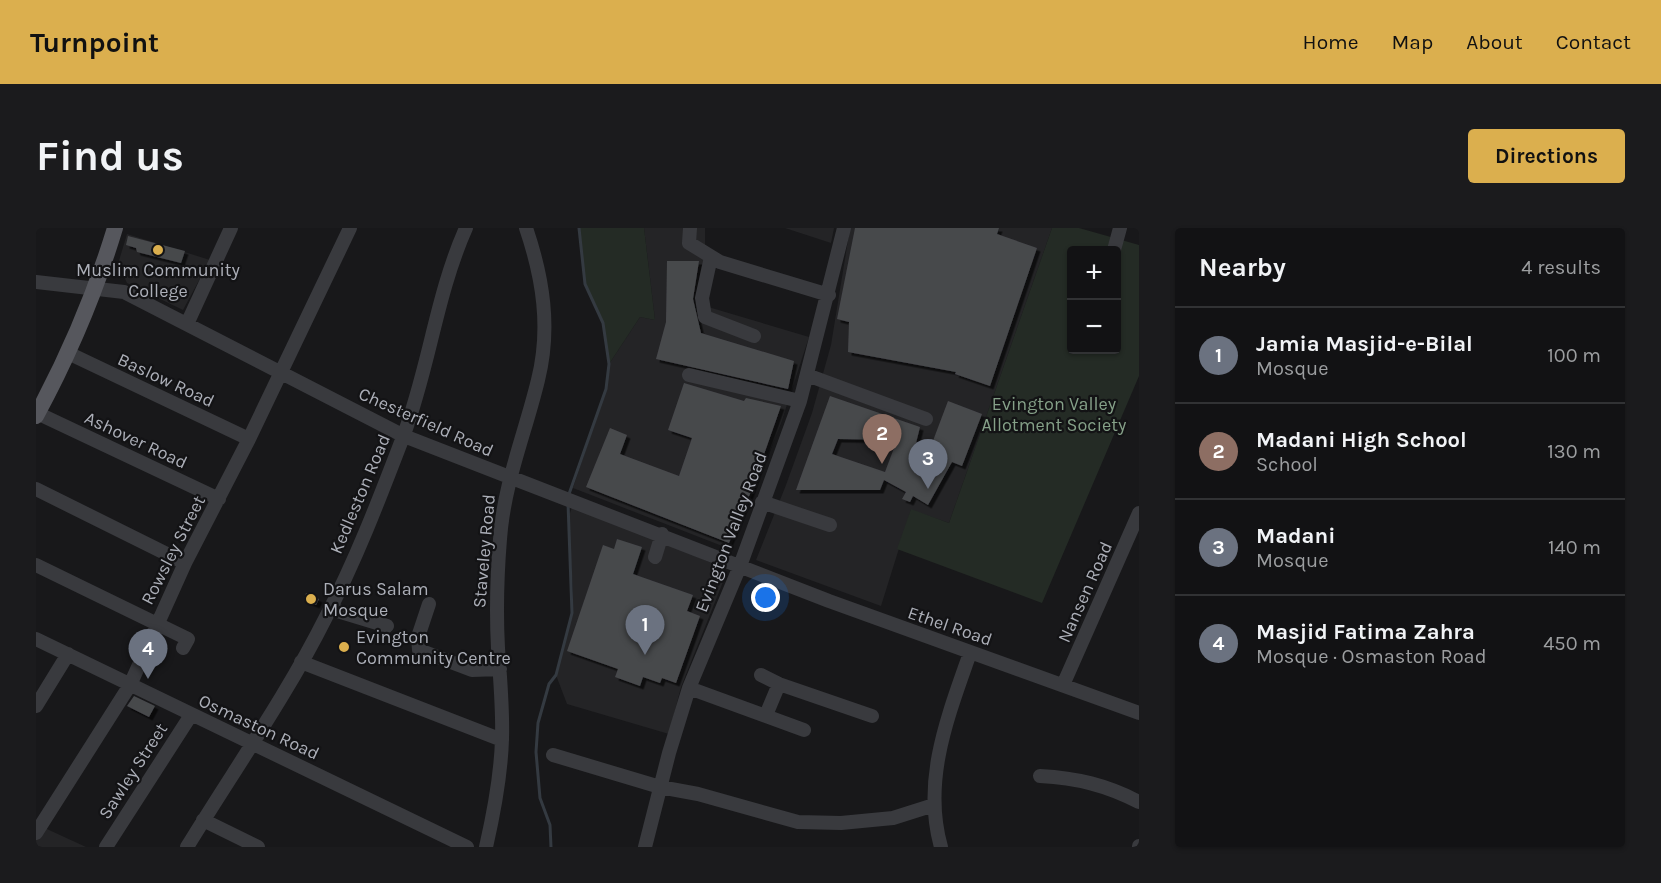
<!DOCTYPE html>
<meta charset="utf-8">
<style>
body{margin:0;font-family:Karla,sans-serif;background:#1b1b1d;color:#f1f3f6}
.controls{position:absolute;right:18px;top:18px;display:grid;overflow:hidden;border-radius:6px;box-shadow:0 2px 4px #0004}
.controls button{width:54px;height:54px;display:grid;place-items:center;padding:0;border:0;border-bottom:2px solid #313234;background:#121214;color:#f1f3f6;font:30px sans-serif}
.you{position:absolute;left:730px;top:370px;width:21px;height:21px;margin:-15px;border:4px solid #fff;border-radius:50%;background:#1a73e8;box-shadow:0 0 0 9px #1a73e833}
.badge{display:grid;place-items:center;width:39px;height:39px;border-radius:50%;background:#dbaf4e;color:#fff;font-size:20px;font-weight:700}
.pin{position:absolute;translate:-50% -50px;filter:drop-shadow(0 2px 3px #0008)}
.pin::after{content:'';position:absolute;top:32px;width:21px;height:18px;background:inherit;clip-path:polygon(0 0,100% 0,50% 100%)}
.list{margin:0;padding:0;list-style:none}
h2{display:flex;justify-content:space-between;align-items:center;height:78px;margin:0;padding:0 24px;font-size:26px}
h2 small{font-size:20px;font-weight:400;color:#9c9ea0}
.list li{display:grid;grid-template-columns:39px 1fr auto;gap:18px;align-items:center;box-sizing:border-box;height:96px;padding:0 24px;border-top:2px solid #313234}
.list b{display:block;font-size:22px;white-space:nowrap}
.list p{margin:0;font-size:20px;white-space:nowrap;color:#9c9ea0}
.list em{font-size:20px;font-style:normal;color:#9c9ea0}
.map{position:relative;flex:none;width:1103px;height:619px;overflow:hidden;border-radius:6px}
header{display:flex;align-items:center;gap:36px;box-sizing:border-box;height:84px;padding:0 30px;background:#dbaf4e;color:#111}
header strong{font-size:28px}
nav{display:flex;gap:33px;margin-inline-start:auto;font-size:21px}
.intro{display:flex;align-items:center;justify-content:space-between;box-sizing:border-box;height:144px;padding:0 36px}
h1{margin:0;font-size:42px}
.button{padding:15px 27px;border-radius:6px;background:#dbaf4e;color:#111;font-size:21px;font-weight:700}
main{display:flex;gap:36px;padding:0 36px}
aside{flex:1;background:#121214;border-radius:6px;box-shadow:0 2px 4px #0004}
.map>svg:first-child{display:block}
</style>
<header>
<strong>Turnpoint</strong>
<nav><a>Home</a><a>Map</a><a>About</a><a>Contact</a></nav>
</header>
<div class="intro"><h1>Find us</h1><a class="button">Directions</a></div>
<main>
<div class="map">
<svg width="1103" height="619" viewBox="0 0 1103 619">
<defs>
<filter id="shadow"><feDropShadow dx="3.5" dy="3.5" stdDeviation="0" flood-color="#0009"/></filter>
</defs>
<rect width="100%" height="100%" fill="#18181a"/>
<!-- built -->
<path fill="#242426" d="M 608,0 L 669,0 L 669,78 L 773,109 L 745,195 L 694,321 L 537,260 L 570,161 L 573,136 L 604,89 L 619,92 Z
M 749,0 L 798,0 L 795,15 Z
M 814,0 L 1016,0 L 913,295 L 875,282 L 845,378 L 720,332 L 750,257 L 776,185 L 795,117 Z
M 91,6 L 174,32 L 147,82 L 91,55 L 82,36 Z
M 536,279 L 614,308 L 687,340 L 689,349 L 645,459 L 633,506 L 531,476 L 520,447 L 536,385 L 537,363 L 532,291 Z
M 0,596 L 50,619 L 0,619 Z"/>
<!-- green -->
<path fill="#242b25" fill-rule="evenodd" d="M 543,0 L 608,0 L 619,92 L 604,89 L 573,136 L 567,95 L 549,56 Z
M 1016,0 L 1043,0 L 1103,17 L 1103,148 L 1006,375 L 861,321 L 875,281 L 913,295 ZM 1036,22 L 1080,22 L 1080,122 L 1036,122 Z"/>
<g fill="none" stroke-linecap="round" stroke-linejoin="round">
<!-- stream -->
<path stroke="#343a41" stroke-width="3" d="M 533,266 L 570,161 L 573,136 L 567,95 L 549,56 L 543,0
M 515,619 L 514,597 L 504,570 L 500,524 L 502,495 L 513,456 L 520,447 L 536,385 L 532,275"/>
</g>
<!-- building -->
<path fill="#47484c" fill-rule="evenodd" filter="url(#shadow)" d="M 819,0 L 963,0 L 961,6 L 1001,20 L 954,158 L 919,146 L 920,144 L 812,124 L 813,94 L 801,91 Z
M 92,8 L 149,23 L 145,35 L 101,24 L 100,20 L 90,17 Z
M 631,33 L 663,33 L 657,71 L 665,105 L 758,133 L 752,161 L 620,131 L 630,94 Z
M 648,155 L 708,173 L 710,170 L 745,178 L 714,266 L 693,315 L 550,259 L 574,200 L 591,207 L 584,226 L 643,248 L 656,210 L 632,202 Z
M 794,168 L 884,199 L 879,219 L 892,226 L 912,173 L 946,186 L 926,238 L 916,234 L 892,277 L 877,268 L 874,274 L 866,271 L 870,264 L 848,252 L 844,262 L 760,262 ZM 802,211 L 861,212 L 849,244 L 796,226 Z
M 581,311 L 606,319 L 597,346 L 657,367 L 651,383 L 664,388 L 640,455 L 626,450 L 624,455 L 607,449 L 604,458 L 579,449 L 582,441 L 531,423 L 567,317 L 578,321 Z
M 270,365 L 283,371 L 280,377 L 268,372 Z
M 98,468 L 119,478 L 113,489 L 91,478 Z"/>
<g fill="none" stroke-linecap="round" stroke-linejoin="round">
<!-- minor -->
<path stroke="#393a3e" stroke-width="14" d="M 654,0 L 653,15 L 684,34 L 793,67
M 1078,22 L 1084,0
M 675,29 L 666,70 L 669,89 L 718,108
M 0,54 L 88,64 L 368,208 L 793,373 L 1103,485
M 151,96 L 195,0
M 32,125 L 213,211
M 653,147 L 764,173
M 771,147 L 890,191
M 1,185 L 183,271
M 0,261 L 149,335
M 726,274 L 794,297
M 619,329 L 626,306
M 0,337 L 152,411 L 147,420
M 393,376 L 382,409 L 383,422 L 436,442 L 464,441
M 295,381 L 351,398
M 0,411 L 431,619
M 265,434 L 466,512
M 725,447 L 743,456 L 836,488
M 1027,457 L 1103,285
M 653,460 L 768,502
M 0,478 L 32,426
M 730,487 L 743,456
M 517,527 L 624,559 L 662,566 L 762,594 L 805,595 L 857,590 L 898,577
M 1004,548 C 1041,550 1070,557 1103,574
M 167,592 L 222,619
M 0,605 L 94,457 L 149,335 L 213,211 L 314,0
M 70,619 L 155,487
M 151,619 C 198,542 250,469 290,389 C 320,332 344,269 367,209 C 393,141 400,67 430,0
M 450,619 C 458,584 465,547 466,511 C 467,480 464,451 462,420 C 460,383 461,348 464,311 C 468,255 489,206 502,152 C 515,100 507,50 490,0
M 609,619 L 633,525 L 653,460 L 704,338 L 764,173 L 808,0
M 905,619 C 886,552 912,488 934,425
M 1103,619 L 1103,618"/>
<!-- major -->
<path stroke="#56575d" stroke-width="16" d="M 0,188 C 33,127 59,66 79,0"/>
</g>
<!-- markers -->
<g fill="#dbaf4e" stroke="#131315" stroke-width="2">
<circle cx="122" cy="22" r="6"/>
<circle cx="275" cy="371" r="6"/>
<circle cx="308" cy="419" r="6"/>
</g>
<g text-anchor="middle" stroke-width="4.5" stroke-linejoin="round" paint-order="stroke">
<!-- poi labels -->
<g font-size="18" fill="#acafb8" stroke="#131315" text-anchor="start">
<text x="122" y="48" text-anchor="middle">Muslim Community<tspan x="122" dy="21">College</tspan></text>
<text x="287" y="367">Darus Salam<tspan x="287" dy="21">Mosque</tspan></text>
<text x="320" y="415">Evington<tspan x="320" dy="21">Community Centre</tspan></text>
</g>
<!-- street labels -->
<g font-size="18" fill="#acafb8" stroke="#131315">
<text transform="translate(130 152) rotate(25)" y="6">Baslow Road</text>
<text transform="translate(390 194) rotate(24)" y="6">Chesterfield Road</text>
<text transform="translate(100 212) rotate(25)" y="6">Ashover Road</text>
<text transform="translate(324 266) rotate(-67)" y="6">Kedleston Road</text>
<text transform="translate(695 304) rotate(-69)" y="6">Evington Valley Road</text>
<text transform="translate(137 322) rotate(-63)" y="6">Rowsley Street</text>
<text transform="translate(448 323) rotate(-85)" y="6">Staveley Road</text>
<text transform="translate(1049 364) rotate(-66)" y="6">Nansen Road</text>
<text transform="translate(914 398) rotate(19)" y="6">Ethel Road</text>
<text transform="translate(223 499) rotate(25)" y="6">Osmaston Road</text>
<text transform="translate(97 543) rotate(-57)" y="6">Sawley Street</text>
</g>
<!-- park labels -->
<g font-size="18" fill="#85a088" stroke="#131315">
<text x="1018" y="182">Evington Valley<tspan x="1018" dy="21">Allotment Society</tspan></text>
</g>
</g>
</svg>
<div class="controls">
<button>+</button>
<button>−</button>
</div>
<div class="you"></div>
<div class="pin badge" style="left:609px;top:427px;background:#6b7280">1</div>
<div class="pin badge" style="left:846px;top:236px;background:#8d6e63">2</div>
<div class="pin badge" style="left:892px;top:261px;background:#6b7280">3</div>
<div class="pin badge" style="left:112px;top:451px;background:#6b7280">4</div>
</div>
<aside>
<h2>Nearby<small>4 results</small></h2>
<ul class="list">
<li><span class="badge" style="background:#6b7280">1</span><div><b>Jamia Masjid-e-Bilal</b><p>Mosque</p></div><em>100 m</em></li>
<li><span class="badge" style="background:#8d6e63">2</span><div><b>Madani High School</b><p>School</p></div><em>130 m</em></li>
<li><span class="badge" style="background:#6b7280">3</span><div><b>Madani</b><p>Mosque</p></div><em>140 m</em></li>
<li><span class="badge" style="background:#6b7280">4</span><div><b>Masjid Fatima Zahra</b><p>Mosque · Osmaston Road</p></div><em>450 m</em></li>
</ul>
</aside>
</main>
